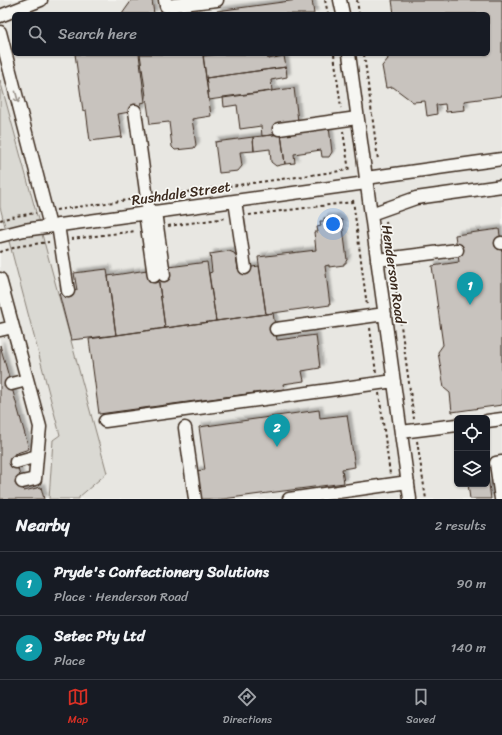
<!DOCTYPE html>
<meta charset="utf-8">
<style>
body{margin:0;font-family:Sriracha,sans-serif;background:#20242c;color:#f1f3f6}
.controls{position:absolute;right:12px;bottom:12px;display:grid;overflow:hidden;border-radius:6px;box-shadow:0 1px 3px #0004}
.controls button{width:36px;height:36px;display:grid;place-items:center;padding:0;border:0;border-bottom:1px solid #363941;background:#171b24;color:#f1f3f6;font:20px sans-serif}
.you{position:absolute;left:333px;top:224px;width:14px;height:14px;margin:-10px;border:3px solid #fff;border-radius:50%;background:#1a73e8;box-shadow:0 0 0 6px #1a73e833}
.badge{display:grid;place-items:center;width:26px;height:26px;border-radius:50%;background:#d93025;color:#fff;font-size:13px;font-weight:700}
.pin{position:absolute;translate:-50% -33px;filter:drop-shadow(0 1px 2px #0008)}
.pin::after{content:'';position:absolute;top:21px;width:14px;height:12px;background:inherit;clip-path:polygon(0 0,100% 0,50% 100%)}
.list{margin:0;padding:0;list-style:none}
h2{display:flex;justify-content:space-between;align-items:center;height:52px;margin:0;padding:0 16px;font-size:17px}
h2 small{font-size:13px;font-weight:400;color:#9ea1a6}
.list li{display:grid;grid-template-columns:26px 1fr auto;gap:12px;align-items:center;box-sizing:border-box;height:64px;padding:0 16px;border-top:1px solid #363941}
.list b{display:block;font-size:15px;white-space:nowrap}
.list p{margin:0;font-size:13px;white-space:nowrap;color:#9ea1a6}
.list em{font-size:13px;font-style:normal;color:#9ea1a6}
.icon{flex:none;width:22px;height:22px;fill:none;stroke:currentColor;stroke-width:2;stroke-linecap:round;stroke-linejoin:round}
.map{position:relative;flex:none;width:502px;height:499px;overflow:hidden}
.search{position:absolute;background:#171b24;box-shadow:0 1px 3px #0004;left:12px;right:12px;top:12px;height:44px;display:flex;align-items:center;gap:10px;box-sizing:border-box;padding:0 14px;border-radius:6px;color:#9ea1a6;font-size:15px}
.sheet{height:180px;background:#171b24}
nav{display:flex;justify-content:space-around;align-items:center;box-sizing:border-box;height:56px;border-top:1px solid #363941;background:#171b24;font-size:11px;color:#9ea1a6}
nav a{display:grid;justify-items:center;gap:2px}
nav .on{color:#d93025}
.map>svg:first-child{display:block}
</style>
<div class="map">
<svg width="502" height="499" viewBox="0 0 502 499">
<defs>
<filter id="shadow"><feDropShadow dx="3.5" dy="-3.5" stdDeviation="1" flood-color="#0004"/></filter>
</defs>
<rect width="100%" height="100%" fill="#f6f6f2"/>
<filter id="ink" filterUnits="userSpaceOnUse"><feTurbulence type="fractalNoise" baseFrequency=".025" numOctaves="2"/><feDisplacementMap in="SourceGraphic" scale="8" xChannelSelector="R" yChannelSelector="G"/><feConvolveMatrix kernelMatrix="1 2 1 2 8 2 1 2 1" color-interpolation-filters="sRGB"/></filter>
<g filter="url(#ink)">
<!-- built -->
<path fill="#e8e7e2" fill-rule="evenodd" d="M 0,0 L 502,0 L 502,499 L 79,499 L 47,256 L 0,80 ZM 14,14 L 488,14 L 488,54 L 14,54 ZM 457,418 L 487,418 L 487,484 L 457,484 Z
M 0,207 L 60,435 L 53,441 L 49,499 L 0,499 Z"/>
<!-- green -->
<path fill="#dad9d3" stroke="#8a8278" d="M 0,80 L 107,473 L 79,497 L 79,499 L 49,499 L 53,440 L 60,435 L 0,207 Z"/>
<!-- building -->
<path fill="#c8c3be" stroke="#3b2a1e" filter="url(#shadow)" d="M 132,0 L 152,0 L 154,14 L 122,14 Z
M 297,0 L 312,0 L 314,14 L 217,14 L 217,11 Z
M 392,0 L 502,0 L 502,96 L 464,101 L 465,110 L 446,112 L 445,104 L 436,105 L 437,114 L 427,116 L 425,101 L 413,102 L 393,87 L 386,88 L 382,66 L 388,59 L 387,54 L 488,54 L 488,14 L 394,14 Z
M 75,54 L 139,54 L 145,102 L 141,103 L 142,110 L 118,114 L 122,137 L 90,141 L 86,110 L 83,111 Z
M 140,54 L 203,54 L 211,116 L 192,119 L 196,145 L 194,148 L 175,150 L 172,147 L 169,122 L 150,124 Z
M 220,54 L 267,54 L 268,59 L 284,56 L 286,67 L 206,78 L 203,56 Z
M 286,67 L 287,77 L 271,80 L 272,91 L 209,100 L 206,78 Z
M 294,88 L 298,121 L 281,134 L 262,136 L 261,126 L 240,129 L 237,105 L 224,107 L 223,97 Z
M 329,127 L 332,152 L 329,157 L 322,157 L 321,150 L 294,154 L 295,163 L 285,164 L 281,134 Z
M 281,134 L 285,164 L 276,166 L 271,162 L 270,149 L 254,151 L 253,137 Z
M 253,137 L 254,151 L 240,152 L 242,166 L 238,171 L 219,173 L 215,142 Z
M 337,217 L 338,219 L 342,220 L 347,260 L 346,261 L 346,263 L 344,263 L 344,265 L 329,267 L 329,265 L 325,266 L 330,305 L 266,314 L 258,257 L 316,250 L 314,232 L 318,232 L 317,227 L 321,226 L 320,221 L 324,221 L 324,218 Z
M 499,229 L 502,248 L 502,405 L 452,412 L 450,393 L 444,388 L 438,352 L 443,345 L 432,266 L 459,262 L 455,235 Z
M 229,251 L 234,253 L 236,256 L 238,269 L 259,266 L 266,314 L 216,321 L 209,273 L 212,272 L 210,254 Z
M 207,262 L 216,321 L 165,328 L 158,276 L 169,267 Z
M 107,269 L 116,335 L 71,340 L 59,293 L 77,290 L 74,273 Z
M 147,270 L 148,277 L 158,276 L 165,328 L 116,335 L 108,276 Z
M 273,313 L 277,340 L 316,335 L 320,368 L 302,371 L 304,381 L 283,384 L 284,389 L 99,414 L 89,339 Z
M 0,345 L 29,449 L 14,454 L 24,491 L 41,487 L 44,499 L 0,499 Z
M 319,410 L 320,418 L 347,415 L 355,467 L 342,469 L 344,483 L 223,499 L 199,499 L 195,471 L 205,470 L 199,427 Z
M 487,469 L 491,499 L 470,499 L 468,484 L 487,484 Z"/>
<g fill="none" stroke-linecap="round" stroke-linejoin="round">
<defs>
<path id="minor" d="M 165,0 L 166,6 L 217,0
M 340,0 L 343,14
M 0,16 L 41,0
M 0,32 L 50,226
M 349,54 L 410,499
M 135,111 L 149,213
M 279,129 L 357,118
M 366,178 L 502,159
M 235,201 L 245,268
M 155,212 L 164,275
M 145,213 L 154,276
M 371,214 L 416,198 L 502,186
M 58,225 L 68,291
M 0,236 L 24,230 L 366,183
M 501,243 L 502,243
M 377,260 L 457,250
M 0,279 L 40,427 L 37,456 L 16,462
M 276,329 L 385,314
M 0,330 L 13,327
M 11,384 L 27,380
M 105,421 L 394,381
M 487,421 L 502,419
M 185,428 L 195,499
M 401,432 L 457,425
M 22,482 L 35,479 L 37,456
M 289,499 L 408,482
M 501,499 L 496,463 L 502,462"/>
</defs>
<!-- minor casing -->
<use href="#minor" stroke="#3b2a1e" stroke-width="15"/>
<!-- path -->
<path stroke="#3b2a1e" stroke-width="2" stroke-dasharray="3 3" stroke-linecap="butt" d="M 325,0 L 328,14
M 357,0 L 359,14
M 334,54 L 341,108
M 364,54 L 378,160
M 343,131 L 349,171
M 157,196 L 348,170
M 353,200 L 367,306
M 56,210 L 135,199
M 249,215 L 353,202
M 0,220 L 16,216 L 36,213
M 386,221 L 390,248
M 168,226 L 227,218
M 71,239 L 136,231
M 0,252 L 20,246 L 49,242
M 393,268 L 414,419
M 370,328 L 376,373
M 379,393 L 390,474
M 417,441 L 426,499"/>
<!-- minor -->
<use href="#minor" stroke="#f6f6f2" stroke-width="12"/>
</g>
<!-- one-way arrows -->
<defs><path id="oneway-shaft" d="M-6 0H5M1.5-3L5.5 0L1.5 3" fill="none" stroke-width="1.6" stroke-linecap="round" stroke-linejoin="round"/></defs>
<use stroke="#989088" href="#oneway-shaft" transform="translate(17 97) rotate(75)"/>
</g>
<g text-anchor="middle" stroke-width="3.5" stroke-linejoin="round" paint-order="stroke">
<!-- street labels -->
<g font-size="14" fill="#3b2a1e" stroke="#f6f6f2">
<text transform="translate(181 193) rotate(-8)" y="5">Rushdale Street</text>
<text transform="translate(394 274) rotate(82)" y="5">Henderson Road</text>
</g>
</g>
</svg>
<div class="controls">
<button><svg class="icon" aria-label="locate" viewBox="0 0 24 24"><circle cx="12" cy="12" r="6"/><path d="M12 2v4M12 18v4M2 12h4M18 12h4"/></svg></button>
<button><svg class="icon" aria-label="layers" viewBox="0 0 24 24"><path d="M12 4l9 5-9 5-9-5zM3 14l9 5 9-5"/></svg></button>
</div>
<div class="you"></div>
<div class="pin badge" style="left:470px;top:305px;background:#0f9aa8">1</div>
<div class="pin badge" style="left:277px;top:447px;background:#0f9aa8">2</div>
<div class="search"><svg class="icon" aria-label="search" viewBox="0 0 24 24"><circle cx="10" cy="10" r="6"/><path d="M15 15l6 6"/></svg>Search here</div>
</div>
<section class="sheet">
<h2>Nearby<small>2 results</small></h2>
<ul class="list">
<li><span class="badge" style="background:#0f9aa8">1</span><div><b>Pryde's Confectionery Solutions</b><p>Place · Henderson Road</p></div><em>90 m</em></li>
<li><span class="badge" style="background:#0f9aa8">2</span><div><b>Setec Pty Ltd</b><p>Place</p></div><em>140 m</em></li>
</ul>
</section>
<nav>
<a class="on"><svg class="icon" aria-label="map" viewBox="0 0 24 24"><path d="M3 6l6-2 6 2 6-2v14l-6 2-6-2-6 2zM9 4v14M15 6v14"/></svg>Map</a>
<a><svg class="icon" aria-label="directions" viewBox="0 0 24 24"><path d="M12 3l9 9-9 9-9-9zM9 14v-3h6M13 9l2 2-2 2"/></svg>Directions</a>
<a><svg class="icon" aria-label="saved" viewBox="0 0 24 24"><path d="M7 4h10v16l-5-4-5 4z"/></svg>Saved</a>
</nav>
